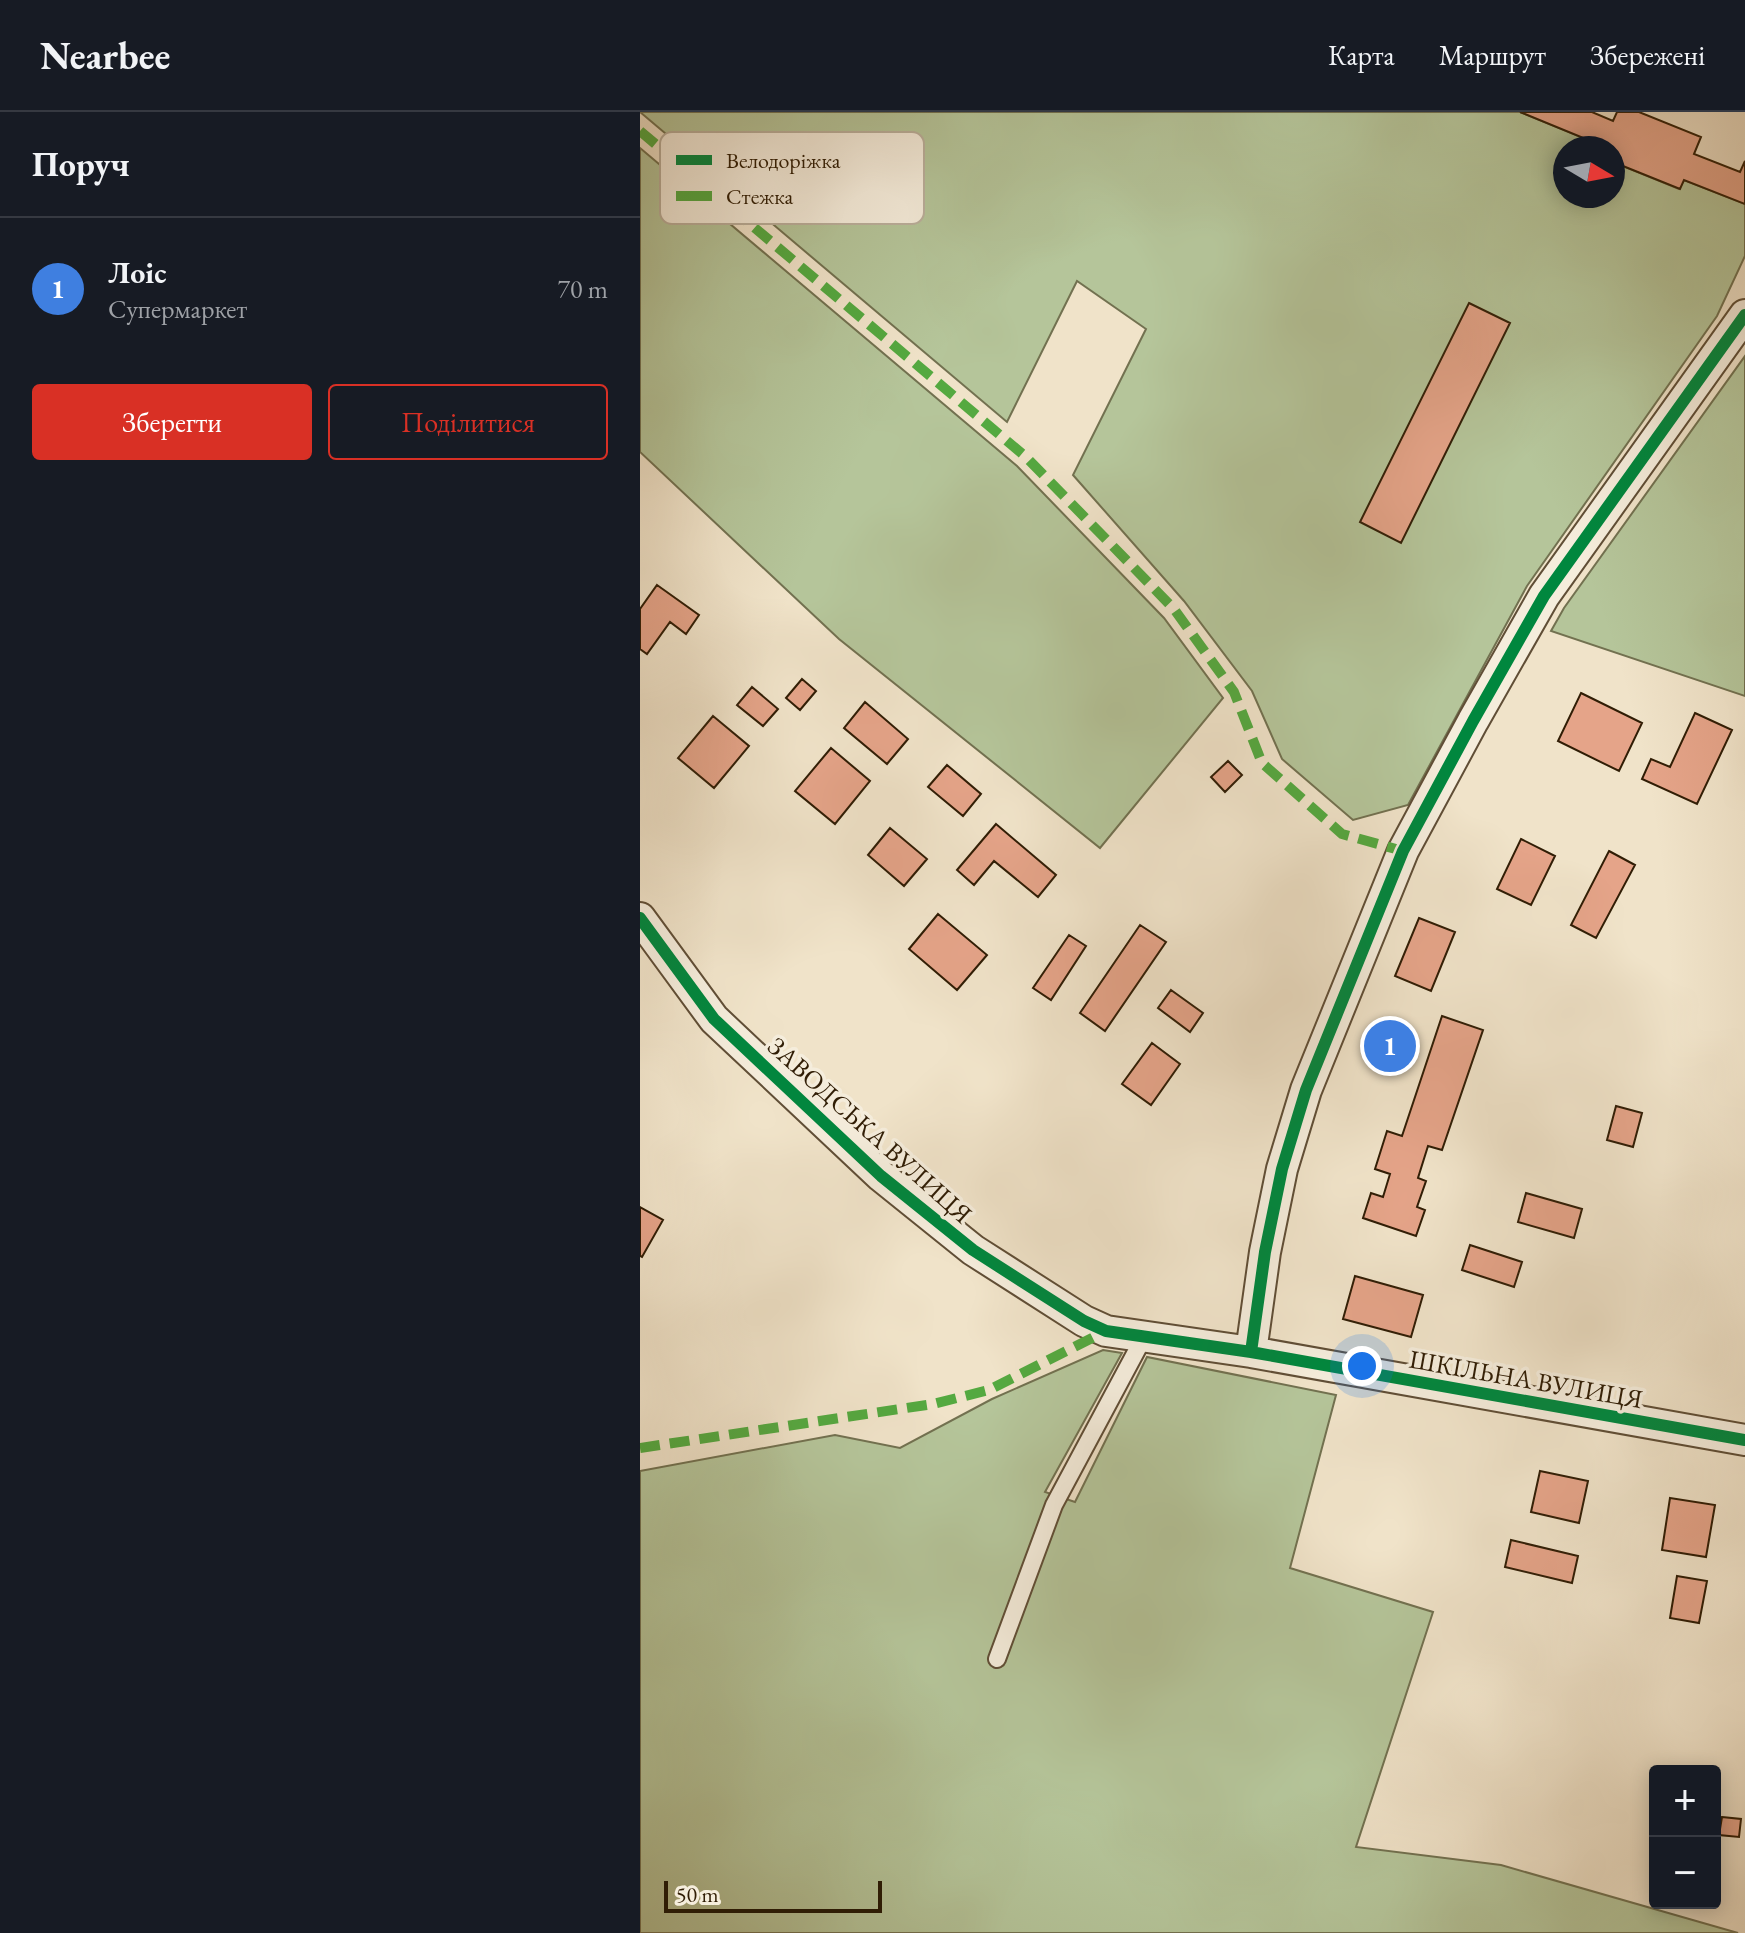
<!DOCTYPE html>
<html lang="uk">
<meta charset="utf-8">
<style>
body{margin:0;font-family:"EB Garamond",serif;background:#242831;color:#f1f3f6}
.controls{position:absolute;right:24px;bottom:24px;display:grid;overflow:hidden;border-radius:8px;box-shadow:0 4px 20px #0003}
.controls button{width:72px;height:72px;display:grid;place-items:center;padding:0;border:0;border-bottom:2px solid #363941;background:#171b24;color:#f1f3f6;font:40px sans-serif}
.compass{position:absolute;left:913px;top:24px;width:72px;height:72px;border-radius:50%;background:#171b24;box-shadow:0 4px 20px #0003;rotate:100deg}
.scale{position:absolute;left:24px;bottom:20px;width:218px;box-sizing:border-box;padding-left:8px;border:4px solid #301d05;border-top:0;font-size:22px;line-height:28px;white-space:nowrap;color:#301d05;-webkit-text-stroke:6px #f5eddc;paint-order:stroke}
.you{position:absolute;left:722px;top:1254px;width:28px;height:28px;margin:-20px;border:6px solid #fff;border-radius:50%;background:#1a73e8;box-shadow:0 0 0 12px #1a73e833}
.badge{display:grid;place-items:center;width:52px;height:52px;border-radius:50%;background:#d93025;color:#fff;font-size:26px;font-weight:700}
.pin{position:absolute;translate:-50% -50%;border:4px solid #fff;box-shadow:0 2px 8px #0006}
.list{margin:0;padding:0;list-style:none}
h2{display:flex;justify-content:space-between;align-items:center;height:104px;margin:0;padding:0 32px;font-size:34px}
h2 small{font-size:26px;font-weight:400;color:#9ea1a6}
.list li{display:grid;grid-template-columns:52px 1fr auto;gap:24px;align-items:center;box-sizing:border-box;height:144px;padding:0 32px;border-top:2px solid #363941}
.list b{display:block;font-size:30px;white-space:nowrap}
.list p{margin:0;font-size:26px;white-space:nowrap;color:#9ea1a6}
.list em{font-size:26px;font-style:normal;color:#9ea1a6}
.actions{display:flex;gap:16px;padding:24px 32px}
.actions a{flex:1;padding:18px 0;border:2px solid #d93025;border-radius:8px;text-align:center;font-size:28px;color:#d93025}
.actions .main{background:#d93025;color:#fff}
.map{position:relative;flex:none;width:1105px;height:1821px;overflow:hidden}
header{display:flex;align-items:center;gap:48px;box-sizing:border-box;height:112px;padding:0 40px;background:#171b24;border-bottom:2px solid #363941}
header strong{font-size:38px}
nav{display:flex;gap:44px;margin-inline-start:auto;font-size:28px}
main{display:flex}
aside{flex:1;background:#171b24}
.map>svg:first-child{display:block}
</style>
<header>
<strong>Nearbee</strong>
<nav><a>Карта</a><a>Маршрут</a><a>Збережені</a></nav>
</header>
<main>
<aside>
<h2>Поруч<small></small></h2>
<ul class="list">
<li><span class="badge" style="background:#3f7fe0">1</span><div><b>Лоіс</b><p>Супермаркет</p></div><em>70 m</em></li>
</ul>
<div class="actions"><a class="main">Зберегти</a><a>Поділитися</a></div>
</aside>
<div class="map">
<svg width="1105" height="1821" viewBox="0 0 1105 1821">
<rect width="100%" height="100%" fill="#f0e3c9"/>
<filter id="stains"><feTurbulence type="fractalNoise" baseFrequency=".0025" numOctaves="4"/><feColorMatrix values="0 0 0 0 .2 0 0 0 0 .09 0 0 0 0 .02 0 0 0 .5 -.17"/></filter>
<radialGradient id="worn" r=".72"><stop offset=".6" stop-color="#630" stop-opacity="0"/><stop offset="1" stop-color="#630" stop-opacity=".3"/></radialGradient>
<!-- green -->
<path fill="#b5c59a" stroke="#727150" stroke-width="2" d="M 0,0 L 880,0 L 963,34 L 962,36 L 925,36 L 925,84 L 973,84 L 973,50 L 1039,77 L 1044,68 L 1105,92 L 1105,144 L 1077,204 L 887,474 L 768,693 L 713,708 L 642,647 L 612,579 L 544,489 L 433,363 L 506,217 L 437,169 L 367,310 Z
M 0,36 L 377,354 L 524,506 L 583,586 L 460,736 L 199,527 L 0,340 Z
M 1105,244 L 1105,584 L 911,519 L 924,496 Z
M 463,1238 L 482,1241 L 405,1380 L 435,1390 L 507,1245 L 696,1283 L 650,1456 L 793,1500 L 716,1735 L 861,1753 L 1098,1821 L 0,1821 L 0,1359 L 195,1323 L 260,1336 L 352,1287 Z"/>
<!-- building -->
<path fill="#e5a489" stroke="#301d05" stroke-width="2" d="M 880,0 L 952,0 L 973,9 L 977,0 L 999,0 L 1061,25 L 1054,42 L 1100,60 L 1105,49 L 1105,92 L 1044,68 L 1040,77 L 973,50 L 973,36 L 962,36 L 963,34 Z
M 829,191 L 870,211 L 761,431 L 720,410 Z
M 17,473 L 59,503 L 46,522 L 30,510 L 7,542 L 0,537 L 0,497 Z
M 162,567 L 176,579 L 160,598 L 146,586 Z
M 112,575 L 138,597 L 123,614 L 97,593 Z
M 941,581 L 1002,611 L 979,659 L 918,629 Z
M 225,590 L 268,627 L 247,652 L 204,616 Z
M 1055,601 L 1092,618 L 1057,692 L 1002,667 L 1011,647 L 1030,655 Z
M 73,604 L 109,634 L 74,676 L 38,646 Z
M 191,636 L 230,669 L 195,712 L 155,679 Z
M 588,649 L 602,663 L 585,680 L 571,665 Z
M 307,653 L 341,682 L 323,704 L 288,675 Z
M 356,712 L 416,763 L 398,785 L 354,749 L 334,773 L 317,758 Z
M 250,716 L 287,747 L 264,774 L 228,743 Z
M 881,727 L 915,744 L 891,793 L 857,777 Z
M 969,739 L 995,753 L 956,826 L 931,813 Z
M 298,802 L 347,843 L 317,878 L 269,837 Z
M 779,806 L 815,820 L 791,879 L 755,864 Z
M 500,813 L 526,830 L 465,919 L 440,901 Z
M 429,823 L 446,834 L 411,888 L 393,876 Z
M 531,878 L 563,901 L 550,920 L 518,896 Z
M 802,904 L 843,918 L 802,1038 L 788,1034 L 778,1066 L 786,1069 L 777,1095 L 785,1098 L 776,1124 L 723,1106 L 731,1081 L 743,1085 L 750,1062 L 735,1057 L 747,1019 L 762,1024 Z
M 740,918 L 768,928 L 759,954 L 731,944 Z
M 512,931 L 540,952 L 511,993 L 482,972 Z
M 976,994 L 1002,1001 L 993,1035 L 967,1028 Z
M 886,1081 L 942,1097 L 934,1126 L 878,1110 Z
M 0,1095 L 23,1108 L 2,1145 L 0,1144 Z
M 830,1133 L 882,1150 L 874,1175 L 822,1158 Z
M 715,1164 L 783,1183 L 771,1225 L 703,1207 Z
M 900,1359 L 948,1369 L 939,1411 L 891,1400 Z
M 1030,1386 L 1075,1393 L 1066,1445 L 1022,1438 Z
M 871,1428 L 938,1444 L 932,1471 L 865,1455 Z
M 1037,1464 L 1067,1469 L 1059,1511 L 1030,1506 Z
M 1082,1705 L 1101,1707 L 1099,1725 L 1079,1723 Z"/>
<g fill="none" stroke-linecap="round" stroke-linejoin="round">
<defs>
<path id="lane" d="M 357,1547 L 414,1393 L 505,1223"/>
<path id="street" d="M 0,806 L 74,907 L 241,1064 L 333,1138 L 444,1209 L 466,1219 L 611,1240 L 1105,1328
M 611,1240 L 625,1140 L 642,1057 L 666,978 L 763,739 L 833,609 L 904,484 L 1105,203"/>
</defs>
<!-- lane casing -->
<use href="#lane" stroke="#604e36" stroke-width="20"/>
<!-- street casing -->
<use href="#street" stroke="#604e36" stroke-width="34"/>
<!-- lane -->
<use href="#lane" stroke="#f5eddc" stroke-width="16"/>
<!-- street -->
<use href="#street" stroke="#f5eddc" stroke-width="30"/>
<!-- quiet -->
<path stroke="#54a940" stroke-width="10" stroke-dasharray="20 10" stroke-linecap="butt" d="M 0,19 L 386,345 L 534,497 L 594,580 L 622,651 L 702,722 L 763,739
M 0,1336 L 293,1292 L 349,1278 L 466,1219"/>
<defs>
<path id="cycleway" d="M 0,806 L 74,907 L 241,1064 L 333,1138 L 444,1209 L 466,1219 L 611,1240 L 1105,1328
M 611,1240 L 625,1140 L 642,1057 L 666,978 L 763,739 L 833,609 L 904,484 L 1105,203"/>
</defs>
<!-- cycleway casing -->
<use href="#cycleway" stroke="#f5eddc" stroke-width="17"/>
<!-- cycleway -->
<use href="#cycleway" stroke="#00873e" stroke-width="12"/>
</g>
<g text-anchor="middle" stroke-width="7" stroke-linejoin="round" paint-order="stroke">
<!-- street labels -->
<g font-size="26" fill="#301d05" stroke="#f5eddc">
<text transform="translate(230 1018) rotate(42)" y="9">ЗАВОДСЬКА ВУЛИЦЯ</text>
<text transform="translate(886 1267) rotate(10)" y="9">ШКІЛЬНА ВУЛИЦЯ</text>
</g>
</g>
<!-- legend -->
<rect x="20" y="20" width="264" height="92" rx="12" fill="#f5eddc" stroke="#baaf9c" stroke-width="2"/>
<rect x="36" y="43" width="36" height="10" fill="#00873e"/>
<rect x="36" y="79" width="36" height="10" fill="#54a940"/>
<g font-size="22" fill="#301d05">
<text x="86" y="56">Велодоріжка</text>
<text x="86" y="92">Стежка</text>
</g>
<rect width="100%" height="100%" filter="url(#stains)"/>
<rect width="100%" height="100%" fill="url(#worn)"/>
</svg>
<div class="controls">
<button>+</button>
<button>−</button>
</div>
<svg class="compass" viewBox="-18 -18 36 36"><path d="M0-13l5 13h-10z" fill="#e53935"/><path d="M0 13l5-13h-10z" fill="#9ea1a6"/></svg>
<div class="scale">50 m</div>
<div class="you"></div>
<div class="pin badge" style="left:750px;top:934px;background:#3f7fe0">1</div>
</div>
</main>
